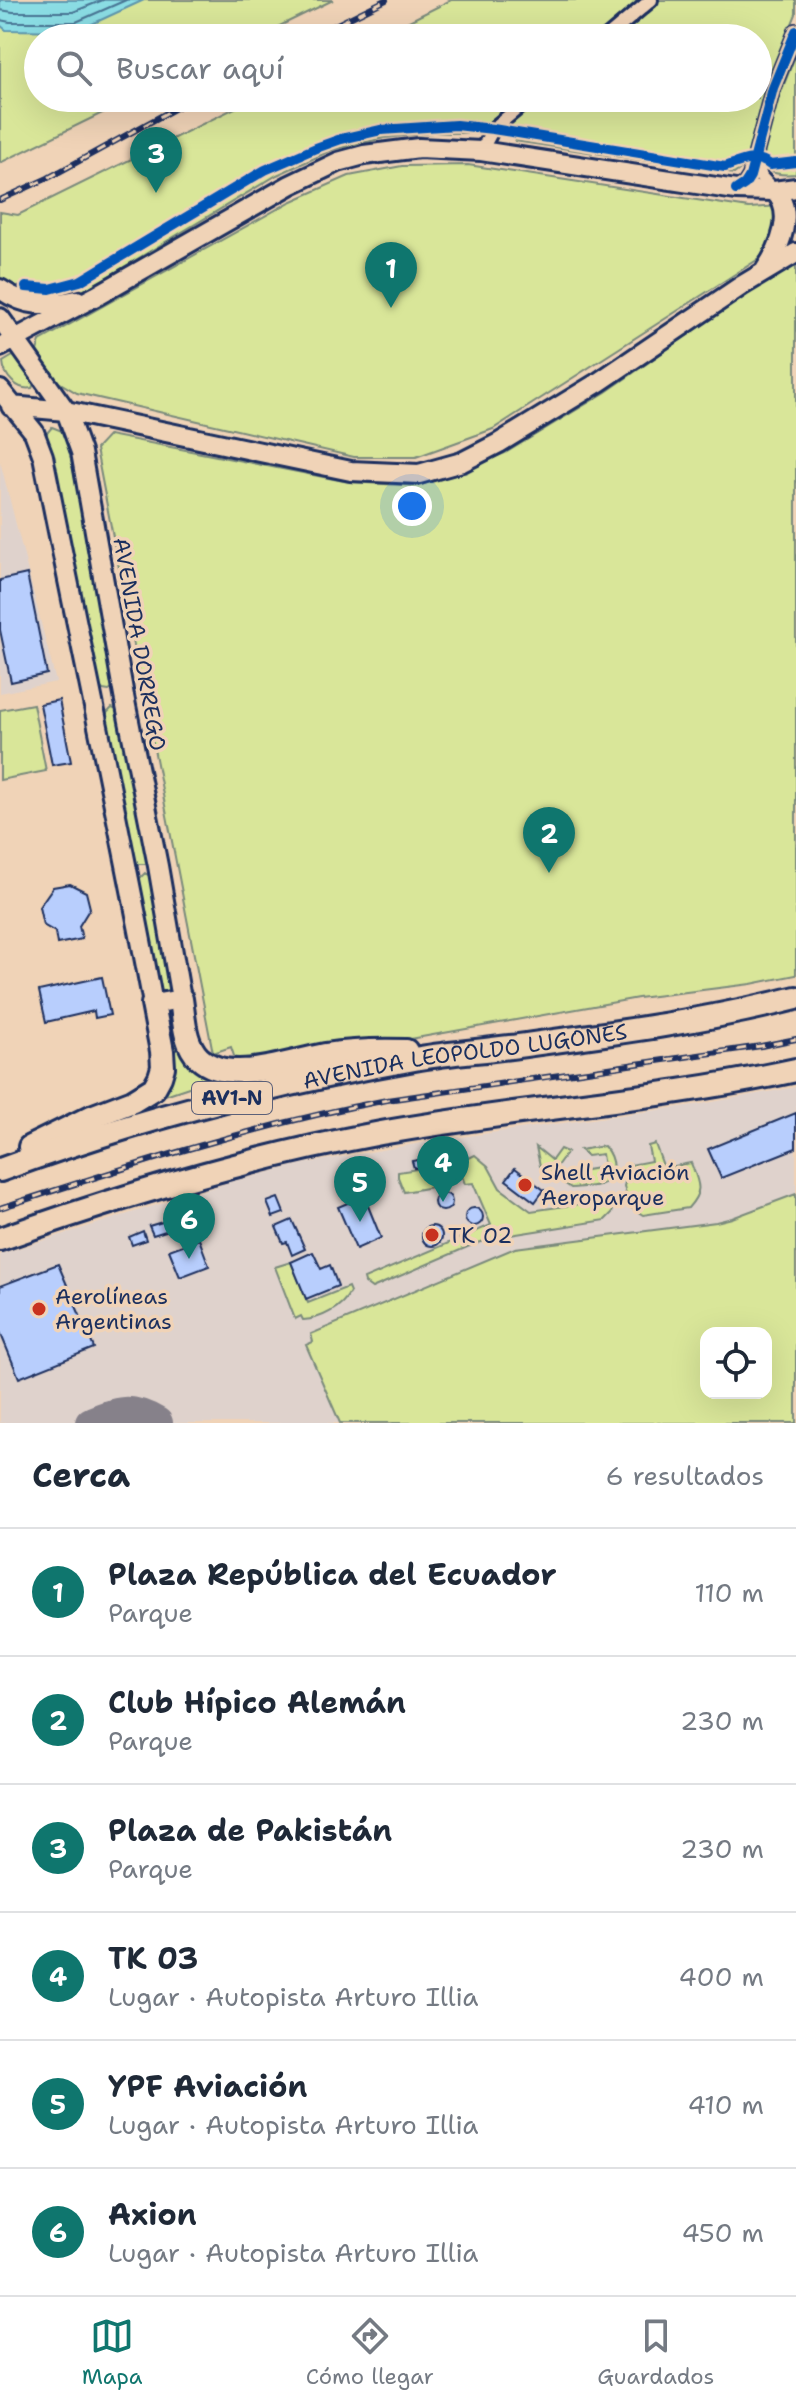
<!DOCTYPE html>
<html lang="es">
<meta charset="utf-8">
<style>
body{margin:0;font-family:"Shantell Sans",sans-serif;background:#f6f6f7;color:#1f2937}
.controls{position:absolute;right:24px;bottom:24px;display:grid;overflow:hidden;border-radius:16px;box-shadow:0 8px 32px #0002}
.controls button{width:72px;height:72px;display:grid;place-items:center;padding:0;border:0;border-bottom:2px solid #e0e1e3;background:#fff;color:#1f2937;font:40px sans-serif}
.you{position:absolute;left:412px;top:506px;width:28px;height:28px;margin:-20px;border:6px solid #fff;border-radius:50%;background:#1a73e8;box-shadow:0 0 0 12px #1a73e833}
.badge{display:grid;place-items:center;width:52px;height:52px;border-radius:50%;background:#0f766e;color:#fff;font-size:26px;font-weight:700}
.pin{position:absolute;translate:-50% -66px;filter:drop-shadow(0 2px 4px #0008)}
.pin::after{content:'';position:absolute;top:42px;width:28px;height:24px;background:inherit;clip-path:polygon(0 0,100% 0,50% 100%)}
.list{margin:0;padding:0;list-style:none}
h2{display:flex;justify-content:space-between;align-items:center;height:104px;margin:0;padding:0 32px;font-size:34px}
h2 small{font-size:26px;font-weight:400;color:#747a83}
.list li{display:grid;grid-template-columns:52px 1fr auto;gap:24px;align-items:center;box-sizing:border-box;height:128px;padding:0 32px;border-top:2px solid #e0e1e3}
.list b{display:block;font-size:30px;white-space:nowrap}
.list p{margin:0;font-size:26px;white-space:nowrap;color:#747a83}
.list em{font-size:26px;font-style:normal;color:#747a83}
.icon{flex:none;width:44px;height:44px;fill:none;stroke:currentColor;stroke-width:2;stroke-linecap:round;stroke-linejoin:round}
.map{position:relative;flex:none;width:796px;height:1423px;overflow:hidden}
.search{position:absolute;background:#fff;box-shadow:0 8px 32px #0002;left:24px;right:24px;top:24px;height:88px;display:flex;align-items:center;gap:20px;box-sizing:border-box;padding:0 28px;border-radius:44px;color:#747a83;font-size:30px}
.sheet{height:872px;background:#fff}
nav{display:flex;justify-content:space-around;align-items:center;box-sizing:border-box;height:112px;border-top:2px solid #e0e1e3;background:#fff;font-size:22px;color:#747a83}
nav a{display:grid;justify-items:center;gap:4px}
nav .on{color:#0f766e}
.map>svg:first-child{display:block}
</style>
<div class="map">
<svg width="796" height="1423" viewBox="0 0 796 1423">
<rect width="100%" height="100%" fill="#f0d3b7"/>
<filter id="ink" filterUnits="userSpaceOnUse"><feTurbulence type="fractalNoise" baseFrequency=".0125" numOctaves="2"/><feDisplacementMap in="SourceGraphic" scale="16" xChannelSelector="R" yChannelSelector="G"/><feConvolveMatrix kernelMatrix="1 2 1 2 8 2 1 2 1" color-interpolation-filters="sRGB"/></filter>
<g filter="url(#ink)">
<!-- built -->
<path fill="#dfd2cc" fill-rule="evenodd" d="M 0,461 L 56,682 L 0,693 Z
M 796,1087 L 796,1423 L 0,1423 L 0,1254 L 230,1182 L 302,1164 L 432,1141 L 701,1104 ZM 706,1333 L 766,1333 L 766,1393 L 706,1393 Z"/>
<!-- green -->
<path fill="#d9e699" stroke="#7a8a7c" stroke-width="2" fill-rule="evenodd" d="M 0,0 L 333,0 L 255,38 L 38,38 L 38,98 L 133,98 L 0,163 Z
M 451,0 L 641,0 L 594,38 L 375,38 Z
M 659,0 L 796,0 L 796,14 L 765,90 L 748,155 L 743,167 L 734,174 L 515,141 L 507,127 L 512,118 L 538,98 L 758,98 L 758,38 L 614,38 Z
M 796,54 L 796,174 C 773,176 762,173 759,148 Z
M 255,98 L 519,98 L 475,133 L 433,133 L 384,138 L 332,150 L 277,175 L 74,297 L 34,300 L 0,282 L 0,212 L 18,215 Z
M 468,165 L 749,208 L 782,206 C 783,223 773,246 760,258 L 493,429 L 416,457 L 354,457 L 77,393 L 57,381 L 37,351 L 40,341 L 290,202 L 349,176 L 402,166 Z
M 796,264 L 796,975 L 751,984 L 638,998 L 405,1040 L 330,1043 L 240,1061 L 234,1056 L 231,1047 L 213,1053 L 96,449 L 109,435 L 349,482 L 419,486 L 505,453 L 606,392 L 748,293 Z
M 13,356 L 18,357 L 35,382 L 32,388 C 18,391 4,377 3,362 Z
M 52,427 L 62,431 L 69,449 L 116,680 L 115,687 L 109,691 L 103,690 L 99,686 L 47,440 L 47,433 Z
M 33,704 L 46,771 L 0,780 L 0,710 Z
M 112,708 L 120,711 L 150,861 L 145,864 L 138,864 L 133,858 L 106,722 L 107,713 Z
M 145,873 L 154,879 L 180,1049 L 193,1069 L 210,1080 L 150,1100 L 157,1093 L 138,880 Z
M 655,1144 L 664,1168 L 691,1163 C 699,1184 704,1190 688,1208 L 643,1215 L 629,1206 L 624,1186 L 630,1165 L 651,1161 L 648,1146 Z
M 604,1146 C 614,1158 619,1179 599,1185 C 590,1187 580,1187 571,1188 L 540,1166 L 536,1147 L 552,1160 L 560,1149 L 567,1152 L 554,1170 L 571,1183 L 576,1183 L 586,1170 L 604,1167 L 602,1154 L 587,1156 L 580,1150 Z
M 475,1155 L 488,1166 L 500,1188 L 531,1211 L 606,1200 L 616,1201 L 612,1213 L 605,1220 L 497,1237 L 472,1245 L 372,1288 L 365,1283 L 364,1279 L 491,1225 L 473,1183 L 465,1184 L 462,1176 L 453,1178 L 454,1183 L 404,1192 L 398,1177 L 398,1172 L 461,1162 Z
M 796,1194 L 796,1423 L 340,1423 L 306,1345 L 313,1342 L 311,1334 L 515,1248 L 716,1222 L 732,1218 ZM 706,1333 L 766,1333 L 766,1393 L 706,1393 Z
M 291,1262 L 308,1303 L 348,1287 L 350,1292 C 342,1308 321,1319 303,1320 L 301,1316 L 295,1319 L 275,1267 Z"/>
<!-- water -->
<path fill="#8bdde4" stroke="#5e97ae" stroke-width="2" d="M 0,0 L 144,0 L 77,31 L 6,30 L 0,25 Z"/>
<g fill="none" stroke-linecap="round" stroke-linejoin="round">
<!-- shore -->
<path stroke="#487594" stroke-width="2" d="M 0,10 L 13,12 L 73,12 L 103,0
M 0,20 L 10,22 L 76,22 L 126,0"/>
<!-- taxiway -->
<path stroke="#86818a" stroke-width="32" d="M 91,1423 C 118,1412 130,1407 157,1423"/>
</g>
<!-- building -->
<path fill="#b8cefd" stroke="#1b2f5e" stroke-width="2" d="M 27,574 L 47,674 L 11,682 L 0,630 L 0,580 Z
M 59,700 L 71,762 L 52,765 L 40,704 Z
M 70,884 L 86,892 L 90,908 L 79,926 L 82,939 L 57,944 L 55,932 L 43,925 L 39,907 L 53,887 Z
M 102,977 L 110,1015 L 95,1018 L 94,1011 L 46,1022 L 39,991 Z
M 796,1113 L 796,1148 L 721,1178 L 708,1149 Z
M 447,1155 L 448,1162 L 414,1168 L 412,1161 Z
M 515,1168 L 544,1190 L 535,1202 L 506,1180 Z
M434 1202a9 9 0 1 1 18 0a9 9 0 1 1-18 0Z
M 364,1196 L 381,1238 L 356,1249 L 338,1207 Z
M 278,1198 L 284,1213 L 273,1217 L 267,1202 Z
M465 1217a9 9 0 1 1 18 0a9 9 0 1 1-18 0Z
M 169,1220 L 172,1229 L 153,1235 L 149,1226 Z
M 292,1220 L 305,1249 L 292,1255 L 287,1242 L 283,1243 L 276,1227 Z
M422 1236a10 10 0 1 1 20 0a10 10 0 1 1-20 0Z
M 143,1231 L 146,1240 L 132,1245 L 129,1237 Z
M 199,1239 L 209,1266 L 180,1277 L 169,1250 Z
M 313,1252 L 321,1269 L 330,1265 L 338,1286 L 306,1299 L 291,1262 Z
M 58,1264 L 94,1348 L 19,1378 L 0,1332 L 0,1286 Z"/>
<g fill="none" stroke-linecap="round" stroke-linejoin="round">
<defs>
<path id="minor" d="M 606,38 L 651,0
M 481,151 L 493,129 L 530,98
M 755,159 L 761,177 L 774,191
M 736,190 L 745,184 L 750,176 L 773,88 L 796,31"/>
<path id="secondary" d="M 765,270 C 780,248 796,211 774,191
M 0,289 C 28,308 45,306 77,300
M 0,318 L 66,411 L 81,452 L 124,696 L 158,866 L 181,999 L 153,1004 C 119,821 79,639 43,456 L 34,432 L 0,390
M 0,347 L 96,296 L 290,185 L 338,162 L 364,155 L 419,148 L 481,151 L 736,190 L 774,191 L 796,188
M 11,406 L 66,411 L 351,471 L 419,474 L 462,462 L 499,443 L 599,382 L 741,286 L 796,253"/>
<g id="motorway">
<path d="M 181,999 C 184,1018 184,1044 199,1058 C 229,1086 290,1061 325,1055 C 351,1051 379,1050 406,1051"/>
<path d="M 30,1147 L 91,1117 L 133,1101 L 154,1088 L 160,1077 L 163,1067 L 162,1051 L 153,1004"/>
<path id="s1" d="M 0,1170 C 136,1120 277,1083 420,1058 C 450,1053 480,1051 510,1047 C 606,1034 702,1022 796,998"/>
<path d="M 0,1239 C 124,1195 251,1157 381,1133 C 518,1108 659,1100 796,1070"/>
</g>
</defs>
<!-- minor casing -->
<use href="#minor" stroke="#1b2f5e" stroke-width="18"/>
<!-- secondary casing -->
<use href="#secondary" stroke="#1b2f5e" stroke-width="24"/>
<!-- motorway casing -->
<use href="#motorway" stroke="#1b2f5e" stroke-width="28"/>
<!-- minor -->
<use href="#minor" stroke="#f0d3b7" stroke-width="12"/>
<!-- secondary -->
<use href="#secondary" stroke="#f0d3b7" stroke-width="18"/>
<!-- motorway -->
<use href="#motorway" stroke="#f0d3b7" stroke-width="22"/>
<defs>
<path id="rail" d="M 309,38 L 386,0
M 0,200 L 48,178 L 194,98
M 0,1208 C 127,1167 255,1125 387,1100 L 761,1046 L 796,1039"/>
</defs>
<!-- rail casing -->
<use href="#rail" stroke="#1b2f5e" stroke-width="6"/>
<!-- rail -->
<use href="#rail" stroke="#f0d3b7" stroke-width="3" stroke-dasharray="9" stroke-linecap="butt"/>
<defs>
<path id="cycleway" d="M 736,190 L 745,184 L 750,176 L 773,88 L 796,31
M 26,287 L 50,289 L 80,281 L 265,170 L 316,148 L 341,139 L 381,130 L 456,125 L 493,129 L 725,167 C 740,162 756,153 770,165 L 796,162"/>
</defs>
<!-- cycleway casing -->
<use href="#cycleway" stroke="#f0d3b7" stroke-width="15"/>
<!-- cycleway -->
<use href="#cycleway" stroke="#0057b8" stroke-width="10"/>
</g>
</g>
<!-- markers -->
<g fill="#c8321e" stroke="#f0d3b7" stroke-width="3">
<circle cx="525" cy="1185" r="8"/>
<circle cx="432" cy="1235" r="8"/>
<circle cx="39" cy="1309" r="8"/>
</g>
<g text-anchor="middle" stroke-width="7" stroke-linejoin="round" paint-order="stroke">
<!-- shield labels -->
<rect fill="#f0d3b7" stroke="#5b6079" stroke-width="2" x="192" y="1082" width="80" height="32" rx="6"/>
<g font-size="20" font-weight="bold" fill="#1b2f5e">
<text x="232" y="1105">AV1-N</text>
</g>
<!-- street labels -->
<g font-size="22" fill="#1b2f5e" stroke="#f0d3b7">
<text transform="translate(140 644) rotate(80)" y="8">AVENIDA DORREGO</text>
<text dy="8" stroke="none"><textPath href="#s1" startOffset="480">AVENIDA LEOPOLDO LUGONES</textPath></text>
</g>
<!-- poi labels -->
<g font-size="22" fill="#1b2f5e" stroke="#f0d3b7" text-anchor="start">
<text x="541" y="1180">Shell Aviación<tspan x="541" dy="25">Aeroparque</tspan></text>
<text x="448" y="1243">TK 02</text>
<text x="55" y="1304">Aerolíneas<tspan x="55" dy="25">Argentinas</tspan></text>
</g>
</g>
</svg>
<div class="controls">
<button><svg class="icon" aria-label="locate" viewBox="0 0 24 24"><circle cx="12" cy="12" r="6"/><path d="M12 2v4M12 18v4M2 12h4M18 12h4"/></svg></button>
</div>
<div class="you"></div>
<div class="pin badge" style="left:391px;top:308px">1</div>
<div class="pin badge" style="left:549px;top:873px">2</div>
<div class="pin badge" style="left:156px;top:193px">3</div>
<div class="pin badge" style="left:443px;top:1202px">4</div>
<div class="pin badge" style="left:360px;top:1222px">5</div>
<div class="pin badge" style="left:189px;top:1259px">6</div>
<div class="search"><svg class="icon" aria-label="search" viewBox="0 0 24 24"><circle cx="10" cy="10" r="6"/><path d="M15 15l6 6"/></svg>Buscar aquí</div>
</div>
<section class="sheet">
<h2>Cerca<small>6 resultados</small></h2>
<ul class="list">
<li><span class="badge">1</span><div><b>Plaza República del Ecuador</b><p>Parque</p></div><em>110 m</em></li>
<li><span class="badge">2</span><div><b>Club Hípico Alemán</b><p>Parque</p></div><em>230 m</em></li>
<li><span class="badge">3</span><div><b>Plaza de Pakistán</b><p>Parque</p></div><em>230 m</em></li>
<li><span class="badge">4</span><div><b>TK 03</b><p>Lugar · Autopista Arturo Illia</p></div><em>400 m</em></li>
<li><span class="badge">5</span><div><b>YPF Aviación</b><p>Lugar · Autopista Arturo Illia</p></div><em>410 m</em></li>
<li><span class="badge">6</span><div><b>Axion</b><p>Lugar · Autopista Arturo Illia</p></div><em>450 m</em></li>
</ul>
</section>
<nav>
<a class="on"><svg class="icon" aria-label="map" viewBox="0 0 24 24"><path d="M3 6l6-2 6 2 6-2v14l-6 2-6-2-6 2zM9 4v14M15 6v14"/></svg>Mapa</a>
<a><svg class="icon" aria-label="directions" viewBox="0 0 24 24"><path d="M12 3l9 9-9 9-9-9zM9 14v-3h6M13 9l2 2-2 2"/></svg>Cómo llegar</a>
<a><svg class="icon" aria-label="saved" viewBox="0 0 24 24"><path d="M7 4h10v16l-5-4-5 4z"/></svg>Guardados</a>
</nav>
